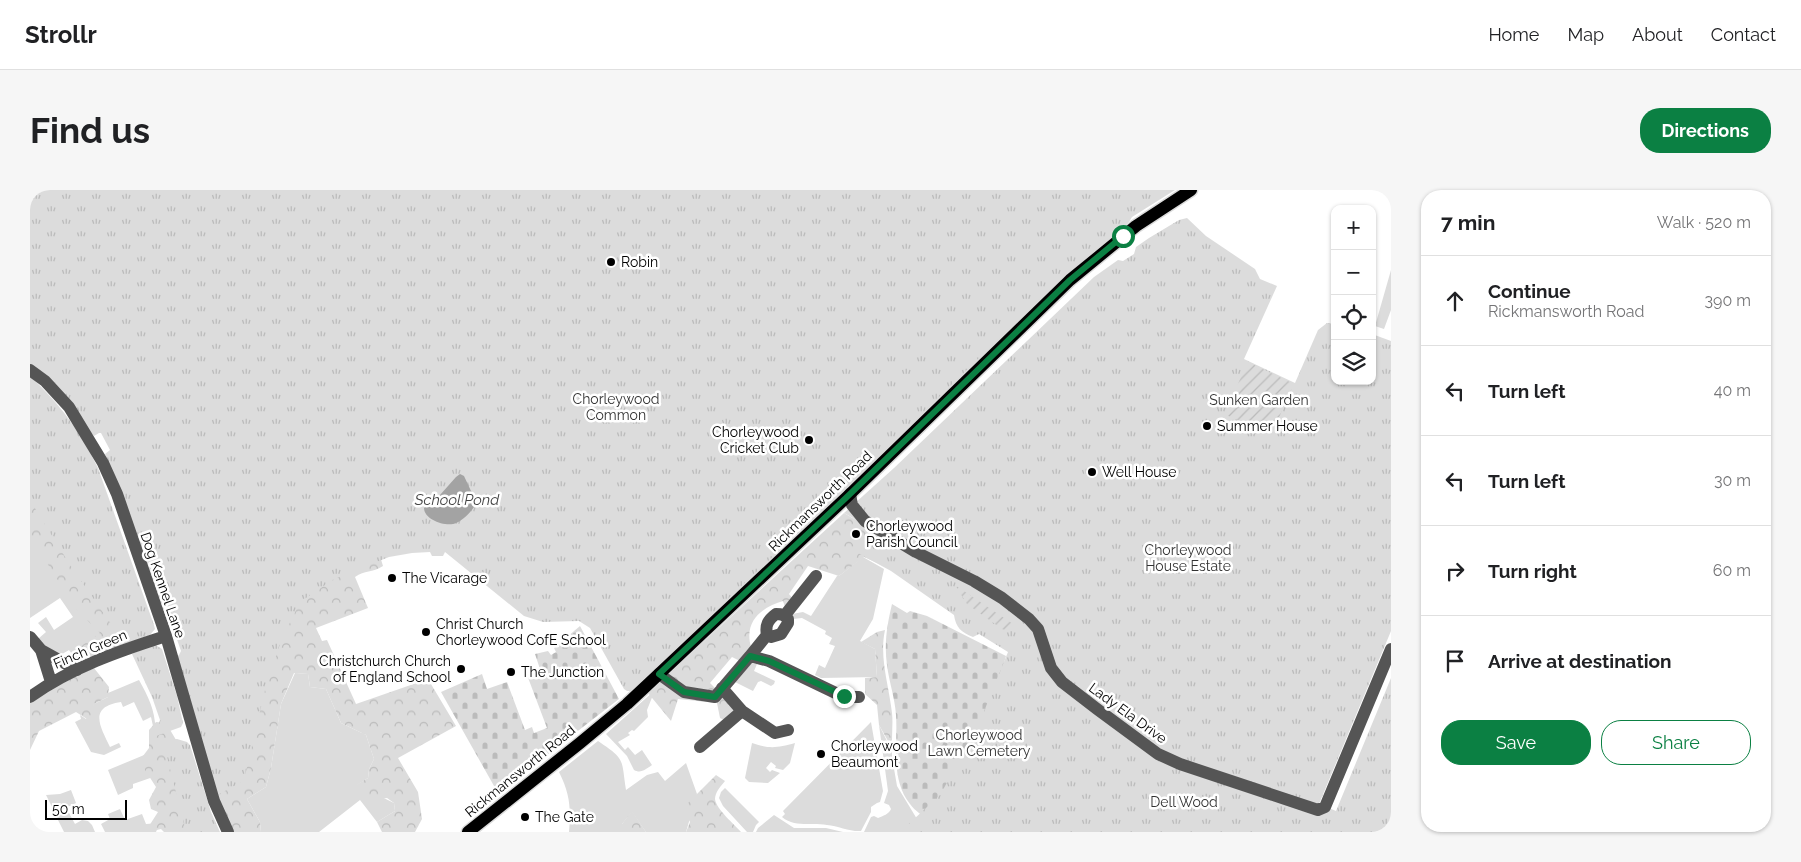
<!DOCTYPE html>
<meta charset="utf-8">
<style>
body{margin:0;font-family:Raleway,sans-serif;background:#f6f6f6;color:#202124}
.controls{position:absolute;right:15px;top:15px;display:grid;overflow:hidden;border-radius:10px;box-shadow:0 1px 4px #0004}
.controls button{width:45px;height:45px;display:grid;place-items:center;padding:0;border:0;border-bottom:1px solid #e0e0e0;background:#fff;color:#202124;font:25px sans-serif}
.scale{position:absolute;left:15px;bottom:12px;width:82px;box-sizing:border-box;padding-left:5px;border:2px solid #000;border-top:0;font-size:14px;line-height:18px;white-space:nowrap;color:#000;-webkit-text-stroke:4px #fff;paint-order:stroke}
.stop{position:absolute;width:15px;height:15px;margin:-11px;border:4px solid #0b8043;border-radius:50%;background:#fff}
.stop.end{background:#0b8043;border-color:#fff;box-shadow:0 1px 5px #0008}
.list{margin:0;padding:0;list-style:none}
h2{display:flex;justify-content:space-between;align-items:center;height:65px;margin:0;padding:0 20px;font-size:21px}
h2 small{font-size:16px;font-weight:400;color:#757577}
.list li{display:grid;grid-template-columns:32px 1fr auto;gap:15px;align-items:center;box-sizing:border-box;height:90px;padding:0 20px;border-top:1px solid #e0e0e0}
.list b{display:block;font-size:19px;white-space:nowrap}
.list p{margin:0;font-size:16px;white-space:nowrap;color:#757577}
.list em{font-size:16px;font-style:normal;color:#757577}
.actions{display:flex;gap:10px;padding:15px 20px}
.actions a{flex:1;padding:11px 0;border:1px solid #0b8043;border-radius:20px;text-align:center;font-size:18px;color:#0b8043}
.actions .main{background:#0b8043;color:#fff}
.icon{flex:none;width:28px;height:28px;fill:none;stroke:currentColor;stroke-width:2;stroke-linecap:round;stroke-linejoin:round}
.map{position:relative;flex:none;width:1361px;height:642px;overflow:hidden;border-radius:20px}
header{display:flex;align-items:center;gap:30px;box-sizing:border-box;height:70px;padding:0 25px;background:#fff;border-bottom:1px solid #e0e0e0}
header strong{font-size:24px}
nav{display:flex;gap:28px;margin-inline-start:auto;font-size:18px}
.intro{display:flex;align-items:center;justify-content:space-between;box-sizing:border-box;height:120px;padding:0 30px}
h1{margin:0;font-size:35px}
.button{padding:12px 22px;border-radius:20px;background:#0b8043;color:#fff;font-size:18px;font-weight:700}
main{display:flex;gap:30px;padding:0 30px}
aside{flex:1;background:#fff;border-radius:20px;box-shadow:0 1px 4px #0004}
.map>svg:first-child{display:block}
</style>
<header>
<strong>Strollr</strong>
<nav><a>Home</a><a>Map</a><a>About</a><a>Contact</a></nav>
</header>
<div class="intro"><h1>Find us</h1><a class="button">Directions</a></div>
<main>
<div class="map">
<svg width="1361" height="642" viewBox="0 0 1361 642">
<defs>
<pattern id="forest-crowns" width="20" height="18" patternUnits="userSpaceOnUse" patternTransform="scale(1.25)"><rect width="20" height="18" fill="#dcdcdc"/><path d="M2 6a3 3 0 1 1 6 0M12 15a3 3 0 1 1 6 0" fill="none" stroke="#bbb"/></pattern>
<pattern id="cemetery-stones" width="16" height="16" patternUnits="userSpaceOnUse" patternTransform="scale(1.25)"><rect width="16" height="16" fill="#dcdcdc"/><path d="M2 7V4a2 2 0 0 1 4 0v3zM10 15v-3a2 2 0 0 1 4 0v3z" fill="#bbb"/></pattern>
<pattern id="park-tufts" width="24" height="20" patternUnits="userSpaceOnUse" patternTransform="scale(1.25)"><rect width="24" height="20" fill="#dcdcdc"/><path d="M3 7l-1-3M5 7V3M7 7l1-3M15 17l-1-3M17 17v-4M19 17l1-3" fill="none" stroke="#bbb"/></pattern>
<pattern id="garden-furrows" width="10" height="10" patternUnits="userSpaceOnUse" patternTransform="scale(1.25)"><rect width="10" height="10" fill="#dcdcdc"/><path d="M-1 1l2-2M0 10L10 0M9 11l2-2" fill="none" stroke="#bbb"/></pattern>
</defs>
<rect width="100%" height="100%" fill="#fff"/>
<!-- grass -->
<path fill="#dcdcdc" d="M 1361,80 L 1361,120 L 1354,139 L 1345,136 Z
M 0,315 L 92,450 L 51,477 L 39,460 L 27,467 L 8,449 L 16,442 L 8,433 L 16,427 L 24,440 L 43,427 L 30,408 L 0,428 Z
M 833,367 L 854,379 L 843,429 L 830,451 L 845,459 L 847,487 L 791,488 L 785,485 L 789,475 L 795,478 L 805,456 L 799,454 L 802,448 L 795,444 L 796,441 L 772,428 L 763,429 L 762,424 L 773,422 L 781,426 L 807,386 L 809,386 Z
M 722,473 L 727,474 L 724,481 L 745,491 L 744,494 L 741,496 L 731,491 L 728,492 L 723,501 L 705,492 Z
M 265,483 L 278,484 L 280,497 L 296,499 L 311,533 L 336,545 L 344,569 L 339,579 L 338,588 L 327,595 L 364,613 L 365,621 L 347,632 L 330,610 L 289,642 L 231,642 L 230,632 L 217,609 L 236,597 L 241,578 L 251,514 Z
M 109,490 C 119,508 127,524 125,545 L 121,527 L 113,531 L 104,512 L 93,517 L 91,512 C 58,517 70,536 80,557 L 89,553 L 91,557 L 74,565 L 61,562 L 45,532 L 51,529 L 50,525 L 56,529 L 64,514 L 78,507 L 78,503 Z
M 625,500 L 617,520 L 618,527 L 604,541 L 602,540 L 598,543 L 600,545 L 588,552 L 595,560 L 598,557 L 605,565 L 612,560 L 622,575 C 616,579 611,584 604,580 L 597,566 L 576,544 Z
M 841,532 L 853,601 L 850,612 L 847,613 L 841,617 L 841,622 L 831,641 C 821,642 808,636 797,635 C 781,632 765,638 752,627 L 755,624 L 753,621 Z
M 849,535 L 857,551 L 862,550 L 862,567 L 867,596 L 887,629 L 872,642 L 834,642 L 841,627 L 844,626 L 848,628 C 853,626 859,624 861,619 L 859,615 L 854,613 L 858,601 Z
M 568,551 C 596,570 591,568 596,600 L 617,585 L 628,582 L 635,591 L 656,573 L 667,604 L 656,642 L 616,642 L 602,622 L 592,634 L 592,642 L 539,642 C 541,618 540,604 529,582 Z
M 722,553 C 739,559 747,558 765,553 L 760,573 L 753,580 L 745,578 L 746,576 L 741,572 L 736,578 L 740,582 L 742,580 L 750,583 L 738,593 L 719,592 L 715,588 Z
M 119,563 L 126,586 L 103,594 L 103,598 L 88,605 L 78,580 Z
M 695,598 L 729,632 L 726,635 L 723,642 L 717,642 L 693,616 L 689,608 L 691,602 Z
M 41,600 L 46,613 L 25,623 L 16,605 L 30,604 Z
M 90,619 L 95,630 L 112,624 L 116,634 L 130,633 L 126,642 L 75,642 L 71,634 L 80,629 L 78,624 Z
M 38,621 L 45,634 L 52,630 L 58,631 L 62,635 L 65,642 L 34,642 L 26,626 Z
M 744,625 L 764,638 L 796,638 L 813,642 L 726,642 L 728,638 Z"/>
<!-- forest -->
<path fill="url(#forest-crowns)" d="M 0,283 L 107,451 L 55,474 L 44,461 L 70,443 L 46,419 L 0,346 Z
M 814,323 L 867,354 L 891,393 L 834,367 L 809,386 L 778,376 L 759,404 L 763,409 L 755,417 L 753,411 C 730,418 714,432 721,457 L 710,471 L 702,467 L 680,493 L 706,519 L 694,530 L 690,528 L 687,513 L 648,509 L 641,531 L 618,503 Z
M 349,363 L 353,376 C 342,383 335,380 325,387 L 338,418 L 286,438 L 292,451 L 297,450 L 326,514 L 398,489 L 426,536 L 368,568 L 388,602 L 392,629 L 385,642 L 352,642 L 347,632 L 365,621 L 364,613 L 357,608 L 338,611 L 326,595 L 338,588 L 339,579 L 344,569 L 336,545 L 311,533 L 296,499 L 280,497 L 278,484 L 264,483 L 251,514 L 241,578 L 236,597 L 217,609 L 230,632 L 231,642 L 204,642 L 187,605 L 262,408 Z
M 855,440 C 849,468 859,495 862,523 C 863,532 862,541 862,550 L 858,551 L 849,535 L 847,515 L 835,504 L 835,488 L 847,487 L 845,459 L 831,452 L 847,442 Z
M 64,478 L 79,497 L 78,507 L 64,514 L 63,524 L 57,529 L 46,522 L 9,541 L 0,560 L 0,511 L 24,495 Z
M 126,532 L 136,533 L 152,560 L 162,642 L 134,642 L 131,639 L 122,641 L 119,636 L 128,622 L 121,619 L 119,610 L 126,597 L 115,580 L 113,566 L 119,558 L 119,540 Z
M 686,585 L 695,591 C 691,596 685,602 685,609 C 686,619 705,635 711,642 L 656,642 L 660,632 L 653,618 Z
M 602,621 L 616,642 L 592,642 L 592,634 Z"/>
<!-- cemetery -->
<path fill="url(#cemetery-stones)" d="M 862,414 L 877,423 L 880,421 L 897,426 L 976,466 L 926,642 C 911,634 890,628 880,614 C 860,589 868,554 866,525 C 865,508 859,492 857,475 C 854,454 857,435 862,414 Z
M 550,436 L 589,509 L 468,603 L 411,502 L 452,484 L 457,499 L 477,492 L 495,540 L 502,537 L 504,543 L 517,538 L 497,485 L 510,479 L 505,464 L 518,461 L 521,465 L 526,462 L 524,458 Z"/>
<!-- park -->
<path fill="url(#park-tufts)" d="M 0,0 L 1145,0 L 1102,27 L 1099,32 L 1086,45 L 745,370 L 602,501 L 597,501 L 594,499 L 560,438 L 549,431 L 513,432 L 494,426 L 415,362 L 413,366 L 402,366 L 400,362 L 382,363 L 359,367 L 304,389 L 270,412 L 251,451 L 235,500 L 215,586 L 212,592 L 187,605 L 146,467 L 149,465 L 151,461 L 143,438 L 141,437 L 136,438 L 75,264 L 80,260 L 71,243 L 69,243 L 64,246 L 0,174 Z
M 1157,28 L 1176,46 L 1225,79 L 1230,89 L 1247,96 L 1214,169 L 1265,193 L 1288,140 L 1297,133 L 1305,134 L 1305,191 L 1342,191 L 1342,144 L 1361,151 L 1361,441 L 1289,614 L 1306,621 L 1361,488 L 1361,642 L 870,642 L 910,605 L 946,541 L 978,462 L 949,444 L 943,447 C 931,442 926,438 924,425 L 861,381 L 828,363 L 842,347 L 823,328 L 814,323 L 864,278 L 1064,87 L 1088,70 L 1093,71 L 1104,64 L 1106,57 L 1119,48 L 1149,30 Z
M 0,186 C 30,214 50,241 68,278 L 124,435 L 125,439 L 120,445 L 95,454 L 40,375 L 0,310 Z
M 124,454 L 132,459 L 147,506 L 153,533 L 151,537 L 126,546 L 130,530 L 122,507 L 102,464 Z
M 147,549 L 157,552 L 160,555 L 181,622 L 190,642 L 156,642 L 133,551 Z"/>
<!-- garden -->
<path fill="url(#garden-furrows)" d="M 1218,172 L 1264,194 L 1241,245 L 1194,224 Z
M 925,395 L 986,436 L 975,440 L 972,439 L 937,414 Z"/>
<!-- water -->
<path fill="#a3a3a3" d="M 430,284 L 434,286 L 441,301 L 449,308 C 446,317 433,332 423,334 C 413,336 394,329 394,318 L 410,305 L 426,287 Z"/>
<g fill="none" stroke-linecap="round" stroke-linejoin="round">
<defs>
<path id="major" d="M 438,642 L 550,553 L 597,514 L 629,484 L 819,305 L 1040,90 L 1106,36 L 1161,0"/>
</defs>
<!-- major casing -->
<use href="#major" stroke="#dbdbdb" stroke-width="15"/>
<!-- minor -->
<path stroke="#555" stroke-width="12" d="M 0,180 L 15,191 L 39,217 L 73,273 L 87,304 L 136,446 L 184,611 L 198,642
M 820,304 L 822,315 L 835,331 L 886,362 L 944,391 L 972,408 L 999,429 L 1008,439 L 1021,478 L 1032,492 L 1067,519 L 1128,564 L 1150,574 L 1288,620 L 1295,617 L 1361,459
M 746,424 C 752,424 754,425 758,429 L 758,433 L 751,444 L 741,447 L 737,445 C 735,435 738,430 746,424 Z
M 755,425 L 786,386
M 0,447 L 11,460 L 47,480
M 11,460 L 21,492
M 720,466 L 737,445
M 629,484 L 654,502 L 685,507 L 720,466 L 739,471 L 814,507 L 829,507
M 692,498 L 712,521 L 745,543 L 758,540
M 0,507 C 40,478 89,461 136,446
M 670,557 L 712,521"/>
<!-- major -->
<use href="#major" stroke="#000" stroke-width="12"/>
</g>
<g fill="none" stroke-linecap="round" stroke-linejoin="round">
<!-- route -->
<path stroke="#0b8043" stroke-width="6" d="M 814,506 L 739,471 L 720,466 L 685,507 L 654,502 L 629,484 L 819,305 L 1040,90 L 1093,46"/>
</g>
<!-- markers -->
<g fill="#000" stroke="#fff" stroke-width="2">
<circle cx="581" cy="72" r="5"/>
<circle cx="1177" cy="236" r="5"/>
<circle cx="779" cy="250" r="5"/>
<circle cx="1062" cy="282" r="5"/>
<circle cx="826" cy="344" r="5"/>
<circle cx="362" cy="388" r="5"/>
<circle cx="396" cy="442" r="5"/>
<circle cx="431" cy="479" r="5"/>
<circle cx="481" cy="482" r="5"/>
<circle cx="791" cy="564" r="5"/>
<circle cx="495" cy="627" r="5"/>
</g>
<g text-anchor="middle" stroke-width="5" stroke-linejoin="round" paint-order="stroke">
<!-- poi labels -->
<g font-size="14" fill="#000" stroke="#fff" text-anchor="start">
<text x="591" y="77">Robin</text>
<text x="1187" y="241">Summer House</text>
<text x="769" y="247" text-anchor="end">Chorleywood<tspan x="769" dy="16">Cricket Club</tspan></text>
<text x="1072" y="287">Well House</text>
<text x="836" y="341">Chorleywood<tspan x="836" dy="16">Parish Council</tspan></text>
<text x="372" y="393">The Vicarage</text>
<text x="406" y="439">Christ Church<tspan x="406" dy="16">Chorleywood CofE School</tspan></text>
<text x="421" y="476" text-anchor="end">Christchurch Church<tspan x="421" dy="16">of England School</tspan></text>
<text x="491" y="487">The Junction</text>
<text x="801" y="561">Chorleywood<tspan x="801" dy="16">Beaumont</tspan></text>
<text x="505" y="632">The Gate</text>
</g>
<!-- park labels -->
<g font-size="14" fill="#333" stroke="#fff">
<text x="586" y="214">Chorleywood<tspan x="586" dy="16">Common</tspan></text>
<text x="1229" y="215">Sunken Garden</text>
<text x="1158" y="365">Chorleywood<tspan x="1158" dy="16">House Estate</tspan></text>
<text x="949" y="550">Chorleywood<tspan x="949" dy="16">Lawn Cemetery</tspan></text>
<text x="1154" y="617">Dell Wood</text>
</g>
<!-- street labels -->
<g font-size="14" fill="#000" stroke="#fff">
<text transform="translate(790 311) rotate(-44)" y="5">Rickmansworth Road</text>
<text transform="translate(133 395) rotate(71)" y="5">Dog Kennel Lane</text>
<text transform="translate(60 459) rotate(-23)" y="5">Finch Green</text>
<text transform="translate(1098 523) rotate(36)" y="5">Lady Ela Drive</text>
<text transform="translate(490 581) rotate(-39)" y="5">Rickmansworth Road</text>
</g>
<!-- water labels -->
<g font-size="15" font-style="italic" fill="#444" stroke="#fff">
<text x="427" y="315">School Pond</text>
</g>
</g>
</svg>
<div class="controls">
<button>+</button>
<button>−</button>
<button><svg class="icon" aria-label="locate" viewBox="0 0 24 24"><circle cx="12" cy="12" r="6"/><path d="M12 2v4M12 18v4M2 12h4M18 12h4"/></svg></button>
<button><svg class="icon" aria-label="layers" viewBox="0 0 24 24"><path d="M12 4l9 5-9 5-9-5zM3 14l9 5 9-5"/></svg></button>
</div>
<div class="scale">50 m</div>
<div class="stop" style="left:1093px;top:46px"></div>
<div class="stop end" style="left:814px;top:506px"></div>
</div>
<aside>
<h2>7 min<small>Walk · 520 m</small></h2>
<ul class="list">
<li><svg class="icon" aria-label="ahead" viewBox="0 0 24 24"><path d="M12 20V5M6 11l6-6 6 6"/></svg><div><b>Continue</b><p>Rickmansworth Road</p></div><em>390 m</em></li>
<li><svg class="icon" aria-label="left" viewBox="0 0 24 24"><path d="M17 20v-9H6M10 6l-5 5 5 5"/></svg><div><b>Turn left</b></div><em>40 m</em></li>
<li><svg class="icon" aria-label="left" viewBox="0 0 24 24"><path d="M17 20v-9H6M10 6l-5 5 5 5"/></svg><div><b>Turn left</b></div><em>30 m</em></li>
<li><svg class="icon" aria-label="right" viewBox="0 0 24 24"><path d="M7 20v-9h11M14 6l5 5-5 5"/></svg><div><b>Turn right</b></div><em>60 m</em></li>
<li><svg class="icon" aria-label="arrive" viewBox="0 0 24 24"><path d="M6 21V4h12l-3 4 3 4H6"/></svg><div><b>Arrive at destination</b></div></li>
</ul>
<div class="actions"><a class="main">Save</a><a>Share</a></div>
</aside>
</main>
